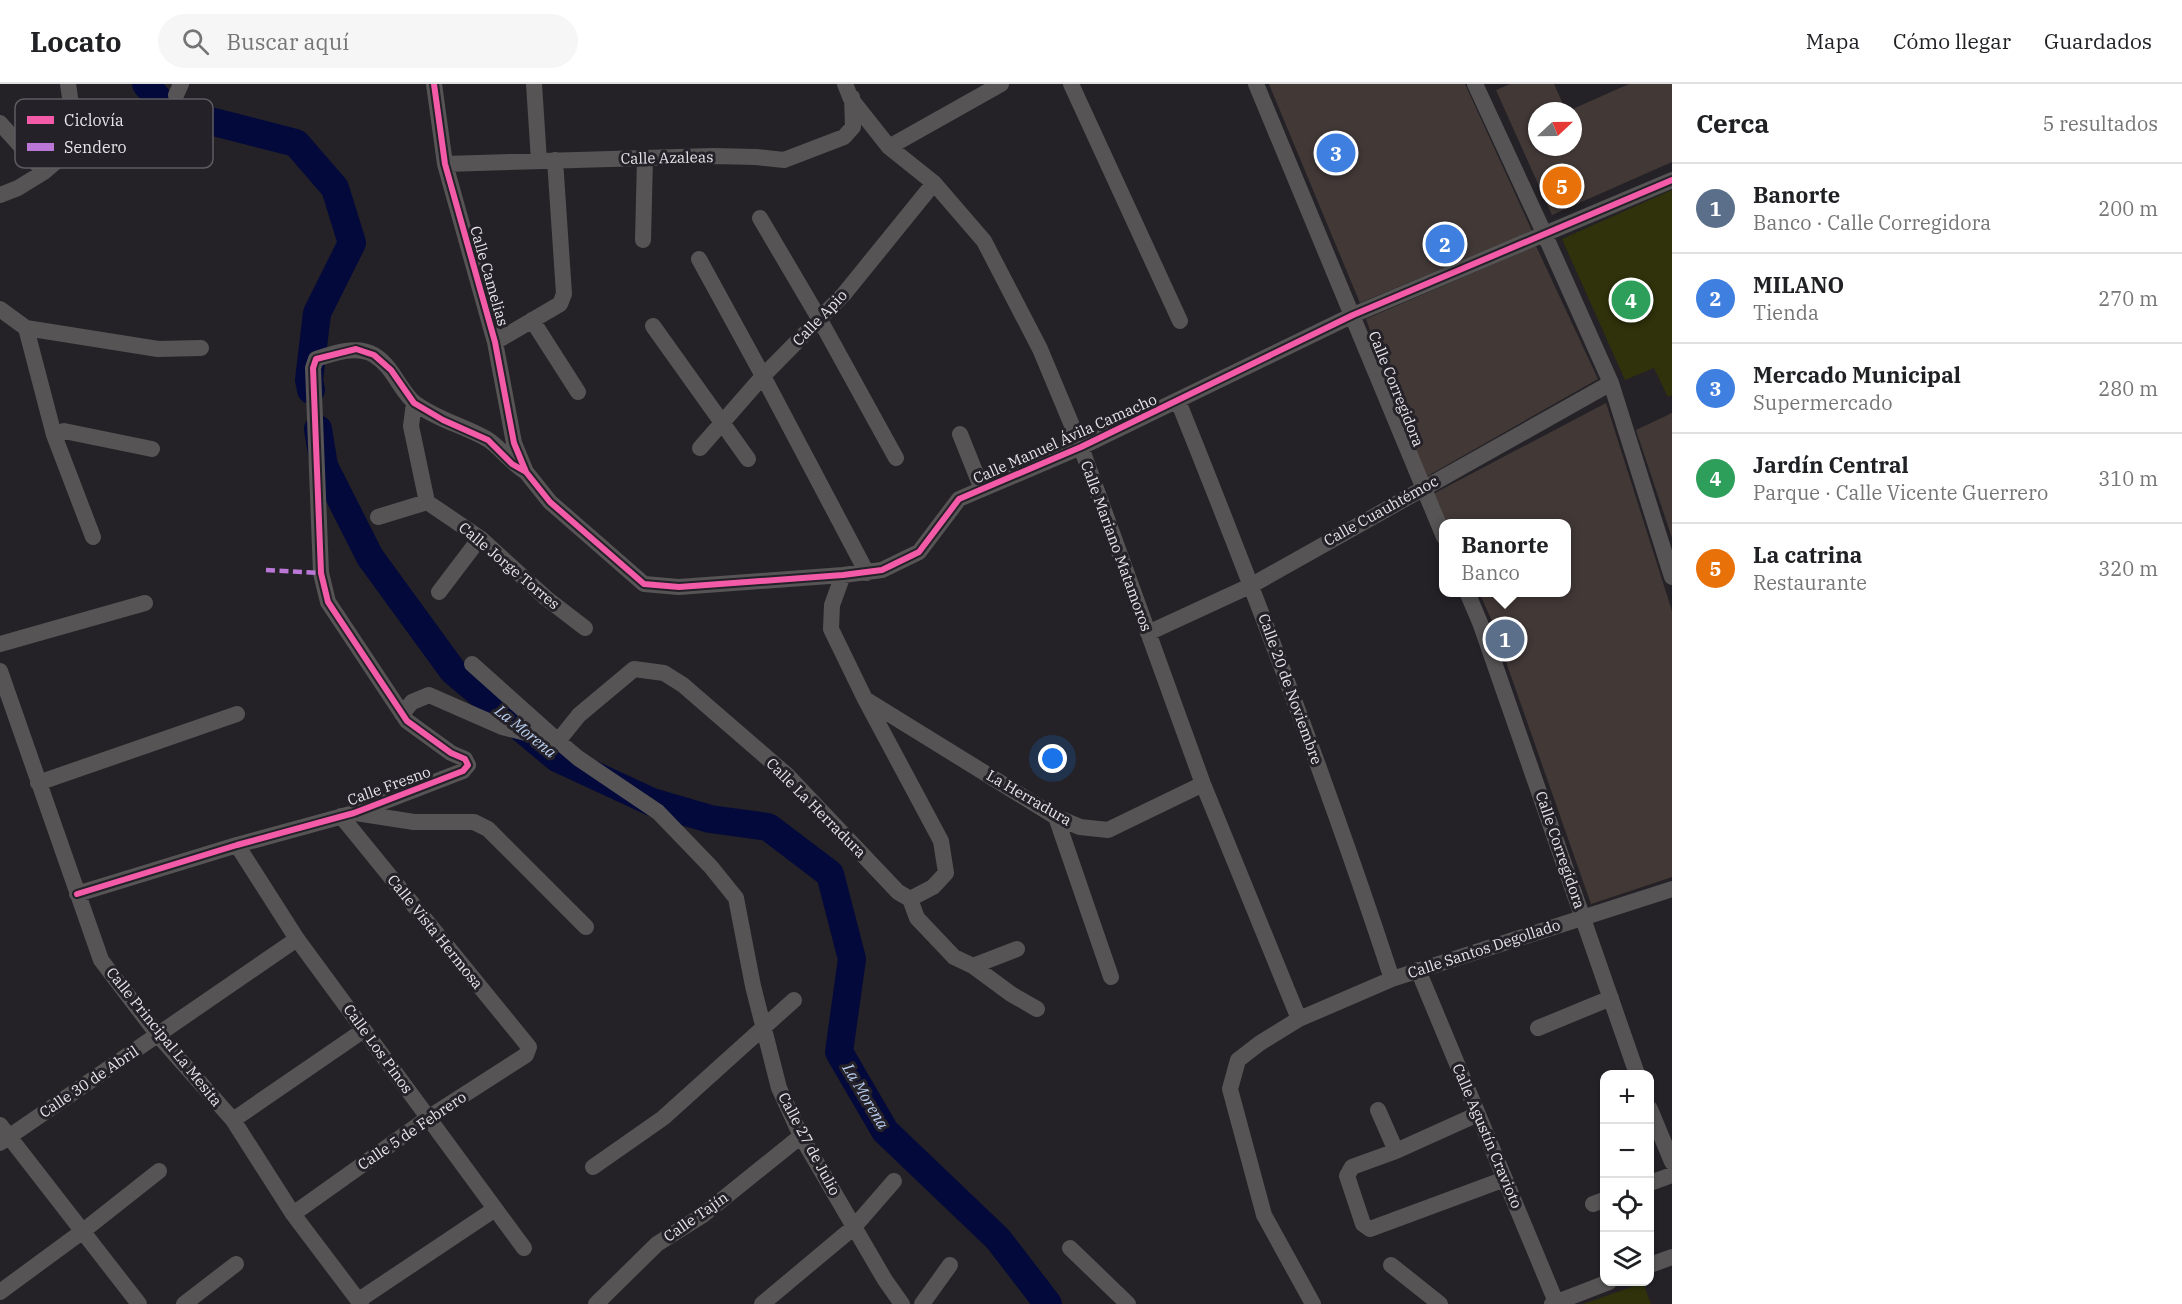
<!DOCTYPE html>
<html lang="es">
<meta charset="utf-8">
<style>
body{margin:0;font-family:"IBM Plex Serif",serif;background:#f6f6f6;color:#202124}
.controls{position:absolute;right:18px;bottom:18px;display:grid;overflow:hidden;border-radius:12px;box-shadow:0 2px 4px #0004}
.controls button{width:54px;height:54px;display:grid;place-items:center;padding:0;border:0;border-bottom:2px solid #e0e0e0;background:#fff;color:#202124;font:30px sans-serif}
.compass{position:absolute;left:1528px;top:18px;width:54px;height:54px;border-radius:50%;background:#fff;box-shadow:0 2px 4px #0004;rotate:68deg}
.you{position:absolute;left:1053px;top:675px;width:21px;height:21px;margin:-15px;border:4px solid #fff;border-radius:50%;background:#1a73e8;box-shadow:0 0 0 9px #1a73e833}
.badge{display:grid;place-items:center;width:39px;height:39px;border-radius:50%;background:#0b8043;color:#fff;font-size:20px;font-weight:700}
.pin{position:absolute;translate:-50% -50%;border:3px solid #fff;box-shadow:0 2px 6px #0006}
.popup{position:absolute;left:1439px;top:435px;width:132px;height:78px;box-sizing:border-box;display:grid;place-content:center;border-radius:12px;background:#fff;filter:drop-shadow(0 2px 4px #0005);font-size:20px;white-space:nowrap;color:#757577}
.popup b{font-size:22px;color:#202124}
.popup::after{content:'';position:absolute;left:50%;top:100%;margin-left:-12px;border:12px solid transparent;border-top-color:#fff}
.list{margin:0;padding:0;list-style:none}
h2{display:flex;justify-content:space-between;align-items:center;height:78px;margin:0;padding:0 24px;font-size:26px}
h2 small{font-size:20px;font-weight:400;color:#757577}
.list li{display:grid;grid-template-columns:39px 1fr auto;gap:18px;align-items:center;box-sizing:border-box;height:90px;padding:0 24px;border-top:2px solid #e0e0e0}
.list b{display:block;font-size:22px;white-space:nowrap}
.list p{margin:0;font-size:20px;white-space:nowrap;color:#757577}
.list em{font-size:20px;font-style:normal;color:#757577}
.icon{flex:none;width:33px;height:33px;fill:none;stroke:currentColor;stroke-width:2;stroke-linecap:round;stroke-linejoin:round}
.map{position:relative;flex:none;width:1672px;height:1220px;overflow:hidden}
header{display:flex;align-items:center;gap:36px;box-sizing:border-box;height:84px;padding:0 30px;background:#fff;border-bottom:2px solid #e0e0e0}
header strong{font-size:28px}
nav{display:flex;gap:33px;margin-inline-start:auto;font-size:21px}
.search{width:420px;height:54px;background:#f6f6f6;display:flex;align-items:center;gap:15px;box-sizing:border-box;padding:0 21px;border-radius:33px;color:#757577;font-size:22px}
main{display:flex}
aside{flex:1;background:#fff}
.map>svg:first-child{display:block}
</style>
<header>
<strong>Locato</strong>
<div class="search"><svg class="icon" aria-label="search" viewBox="0 0 24 24"><circle cx="10" cy="10" r="6"/><path d="M15 15l6 6"/></svg>Buscar aquí</div>
<nav><a>Mapa</a><a>Cómo llegar</a><a>Guardados</a></nav>
</header>
<main>
<div class="map">
<svg width="1672" height="1220" viewBox="0 0 1672 1220">
<rect width="100%" height="100%" fill="#242227"/>
<!-- green -->
<path fill="#2f320a" d="M 1672,106 L 1672,311 L 1668,313 L 1654,284 L 1625,296 L 1562,155 Z
M 1643,1199 L 1651,1220 L 1583,1220 Z"/>
<g fill="none" stroke-linecap="round" stroke-linejoin="round">
<!-- river -->
<path stroke="#03093a" stroke-width="28" d="M 146,0 L 167,26 L 296,59 L 335,104 L 352,159 L 317,229 L 309,296 L 311,306
M 318,345 L 324,382 L 370,473 L 453,587 L 557,674 L 652,718 L 710,735 L 768,743 L 830,790 L 852,875 L 839,968 L 885,1047 L 998,1155 L 1048,1220"/>
</g>
<!-- building -->
<path fill="#423937" d="M 1269,0 L 1465,0 L 1532,147 L 1360,219 Z
M 1510,0 L 1554,0 L 1566,27 L 1537,27 L 1537,63 L 1573,63 L 1573,27 L 1568,27 L 1629,0 L 1672,0 L 1672,78 L 1552,131 L 1496,6 Z
M 1536,162 L 1598,295 L 1424,394 L 1366,235 Z
M 1606,319 L 1672,527 L 1672,793 L 1591,820 L 1491,535 L 1479,508 L 1567,508 L 1567,440 L 1447,440 L 1433,410 Z
M 1672,329 L 1672,454 L 1636,346 Z"/>
<g fill="none" stroke-linecap="round" stroke-linejoin="round">
<!-- minor -->
<path stroke="#565454" stroke-width="16" d="M 434,0 L 445,80 L 495,258 L 514,359 L 526,388 L 550,418 L 644,500 L 679,503 L 843,491 L 882,486 L 919,468 L 959,415 L 1081,363 L 1353,231 L 1672,96
M 534,0 L 539,77
M 845,0 L 851,15 L 889,63 L 934,99 L 984,157 L 1040,265 L 1081,363 L 1203,700 L 1299,935
M 1071,0 L 1180,237
M 1256,0 L 1444,453
M 1475,0 L 1544,149 L 1611,299 L 1672,493
M 176,11 L 181,0
M 0,39 L 44,88
M 889,63 L 1001,0
M 445,80 L 713,72 L 756,73 L 784,76 L 844,53 L 853,43 L 852,13
M 0,111 L 18,104 L 44,88 L 57,77 L 75,47 L 68,0
M 760,134 L 820,236 L 896,374
M 643,156 L 645,74
M 699,175 L 763,292 L 867,489
M 0,225 L 26,244 L 158,265 L 201,264
M 532,236 L 578,308
M 653,242 L 748,375
M 26,244 L 54,351 L 93,453
M 495,258 L 560,220 L 564,210 L 555,76
M 1178,317 C 1255,508 1328,700 1392,895
M 414,319 L 411,342 L 427,418 L 480,454 L 546,514 L 585,544
M 960,350 L 982,405
M 54,351 L 64,347 L 152,365
M 700,364 L 763,292 L 844,210 L 934,99
M 378,433 L 427,418
M 843,491 L 832,521 L 831,545 L 865,615 L 941,757 L 946,789 L 933,803 L 910,815
M 439,508 L 480,454
M 1467,508 L 1481,541 L 1637,990
M 1148,549 L 1252,501 L 1611,299
M 0,560 L 145,519
M 472,580 L 558,657 L 579,631 L 634,585 L 664,589 L 683,601 L 787,691 L 898,808 L 910,815 L 917,834 L 954,873 L 973,882 L 1011,910 L 1037,925
M 0,587 L 101,876 L 158,951 L 233,1036 L 293,1130 L 361,1220
M 865,615 L 1056,733 L 1080,743 L 1108,746 L 1203,700
M 402,630 L 412,618 L 429,611 L 502,643 L 558,657 L 578,674 L 658,728 L 711,783 L 736,814 L 753,902 L 779,1004 L 801,1052 L 885,1196 L 902,1220
M 38,699 L 237,630
M 356,729 L 414,738 L 474,738 L 488,745 L 586,843
M 1056,733 L 1111,893
M 237,761 L 297,855 L 524,1164
M 77,810 L 237,761 L 354,729 L 463,687 L 468,681 L 465,675 L 451,669 L 407,637 L 328,518 L 321,489 L 313,284 L 316,275 C 334,269 357,261 374,271 C 394,283 400,308 416,320 C 438,336 464,342 487,355 C 500,363 510,378 526,388
M 973,882 L 1017,865
M 1418,886 L 1556,1218
M 1538,944 L 1611,914
M 1650,1025 L 1672,1078
M 1378,1026 L 1396,1067
M 1478,1030 L 1396,1067 L 1352,1083 L 1347,1092 L 1363,1140 L 1370,1145 L 1505,1095
M 233,1036 L 364,946
M 0,1041 L 139,1220
M 0,1059 L 297,855
M 593,1083 L 663,1034 L 794,916
M 1650,1099 L 1672,1091
M 1593,1120 L 1604,1116
M 293,1130 L 428,1034 L 526,971 L 529,963 L 341,732
M 1070,1164 L 1128,1220
M 1391,1181 L 1440,1220
M 1650,1181 L 1672,1173
M 0,1208 L 83,1147 L 159,1087
M 359,1216 L 495,1125
M 184,1220 L 236,1180
M 596,1220 L 657,1160 L 703,1131 L 801,1052
M 762,1220 L 854,1143 L 894,1097
M 922,1220 L 950,1181
M 1313,1220 L 1264,1131 L 1230,1005 L 1238,976 L 1260,959 L 1299,935 L 1392,895 L 1672,805
M 1552,1220 L 1609,1198"/>
<!-- quiet -->
<path stroke="#ba77d6" stroke-width="4.5" stroke-dasharray="9 4.5" stroke-linecap="butt" d="M 266,486 L 321,489"/>
<defs>
<path id="cycleway" d="M 434,0 L 445,80 L 495,258 L 514,359 L 526,388 L 550,418 L 644,500 L 679,503 L 843,491 L 882,486 L 919,468 L 959,415 L 1081,363 L 1353,231 L 1672,96
M 77,810 L 237,761 L 354,729 L 463,687 L 468,681 L 465,675 L 451,669 L 407,637 L 328,518 L 321,489 L 313,284 L 316,275 L 356,265 L 374,271 L 391,286 L 414,319 L 443,336 L 488,356 L 512,380 L 526,388"/>
</defs>
<!-- cycleway casing -->
<use href="#cycleway" stroke="#242128" stroke-width="10"/>
<!-- cycleway -->
<use href="#cycleway" stroke="#f35aa7" stroke-width="6"/>
</g>
<g text-anchor="middle" stroke-width="6" stroke-linejoin="round" paint-order="stroke">
<!-- street labels -->
<g font-size="15" fill="#e7e5ea" stroke="#242128">
<text transform="translate(667 74) rotate(-1)" y="5">Calle Azaleas</text>
<text transform="translate(489 192) rotate(74)" y="5">Calle Camelias</text>
<text transform="translate(820 234) rotate(-46)" y="5">Calle Apio</text>
<text transform="translate(1396 305) rotate(68)" y="5">Calle Corregidora</text>
<text transform="translate(1065 355) rotate(-24)" y="5">Calle Manuel Ávila Camacho</text>
<text transform="translate(1381 427) rotate(-29)" y="5">Calle Cuauhtémoc</text>
<text transform="translate(1116 462) rotate(70)" y="5">Calle Mariano Matamoros</text>
<text transform="translate(509 482) rotate(40)" y="5">Calle Jorge Torres</text>
<text transform="translate(1290 605) rotate(70)" y="5">Calle 20 de Noviembre</text>
<text transform="translate(389 702) rotate(-20)" y="5">Calle Fresno</text>
<text transform="translate(1029 714) rotate(30)" y="5">La Herradura</text>
<text transform="translate(816 724) rotate(45)" y="5">Calle La Herradura</text>
<text transform="translate(1560 766) rotate(71)" y="5">Calle Corregidora</text>
<text transform="translate(435 848) rotate(51)" y="5">Calle Vista Hermosa</text>
<text transform="translate(1484 865) rotate(-18)" y="5">Calle Santos Degollado</text>
<text transform="translate(164 953) rotate(51)" y="5">Calle Principal La Mesita</text>
<text transform="translate(378 965) rotate(54)" y="5">Calle Los Pinos</text>
<text transform="translate(89 998) rotate(-34)" y="5">Calle 30 de Abril</text>
<text transform="translate(412 1047) rotate(-34)" y="5">Calle 5 de Febrero</text>
<text transform="translate(1487 1052) rotate(67)" y="5">Calle Agustín Cravioto</text>
<text transform="translate(809 1060) rotate(62)" y="5">Calle 27 de Julio</text>
<text transform="translate(696 1133) rotate(-35)" y="5">Calle Tajín</text>
</g>
<!-- water labels -->
<g font-size="16" font-style="italic" fill="#bbd0f2" stroke="#242128">
<text transform="translate(526 647) rotate(39)" y="6">La Morena</text>
<text transform="translate(866 1012) rotate(59)" y="6">La Morena</text>
</g>
</g>
<!-- legend -->
<rect x="15" y="15" width="198" height="69" rx="9" fill="#242128" stroke="#5e5c62" stroke-width="1.5"/>
<rect x="27" y="32" width="27" height="8" fill="#f35aa7"/>
<rect x="27" y="59" width="27" height="8" fill="#ba77d6"/>
<g font-size="16" fill="#e7e5ea">
<text x="64" y="42">Ciclovía</text>
<text x="64" y="69">Sendero</text>
</g>
</svg>
<div class="controls">
<button>+</button>
<button>−</button>
<button><svg class="icon" aria-label="locate" viewBox="0 0 24 24"><circle cx="12" cy="12" r="6"/><path d="M12 2v4M12 18v4M2 12h4M18 12h4"/></svg></button>
<button><svg class="icon" aria-label="layers" viewBox="0 0 24 24"><path d="M12 4l9 5-9 5-9-5zM3 14l9 5 9-5"/></svg></button>
</div>
<svg class="compass" viewBox="-18 -18 36 36"><path d="M0-13l5 13h-10z" fill="#e53935"/><path d="M0 13l5-13h-10z" fill="#757577"/></svg>
<div class="you"></div>
<div class="pin badge" style="left:1505px;top:555px;background:#5c6f8a">1</div>
<div class="popup"><b>Banorte</b>Banco</div>
<div class="pin badge" style="left:1445px;top:160px;background:#3f7fe0">2</div>
<div class="pin badge" style="left:1336px;top:69px;background:#3f7fe0">3</div>
<div class="pin badge" style="left:1631px;top:216px;background:#2e9e5b">4</div>
<div class="pin badge" style="left:1562px;top:102px;background:#e8710a">5</div>
</div>
<aside>
<h2>Cerca<small>5 resultados</small></h2>
<ul class="list">
<li><span class="badge" style="background:#5c6f8a">1</span><div><b>Banorte</b><p>Banco · Calle Corregidora</p></div><em>200 m</em></li>
<li><span class="badge" style="background:#3f7fe0">2</span><div><b>MILANO</b><p>Tienda</p></div><em>270 m</em></li>
<li><span class="badge" style="background:#3f7fe0">3</span><div><b>Mercado Municipal</b><p>Supermercado</p></div><em>280 m</em></li>
<li><span class="badge" style="background:#2e9e5b">4</span><div><b>Jardín Central</b><p>Parque · Calle Vicente Guerrero</p></div><em>310 m</em></li>
<li><span class="badge" style="background:#e8710a">5</span><div><b>La catrina</b><p>Restaurante</p></div><em>320 m</em></li>
</ul>
</aside>
</main>
